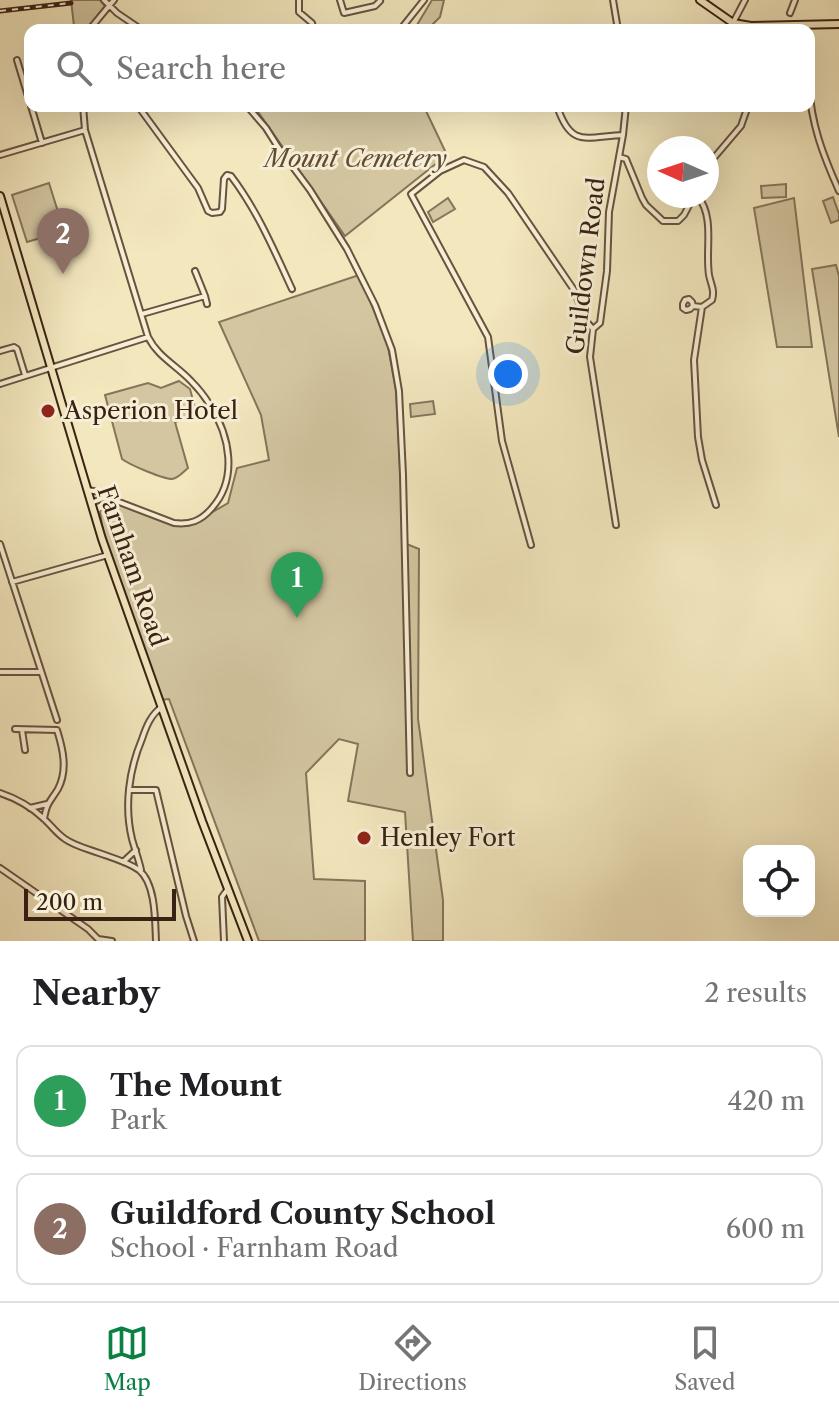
<!DOCTYPE html>
<meta charset="utf-8">
<style>
body{margin:0;font-family:"Libre Caslon Text",serif;background:#f6f6f6;color:#202124}
.controls{position:absolute;right:24px;bottom:24px;display:grid;overflow:hidden;border-radius:16px;box-shadow:0 8px 32px #0002}
.controls button{width:72px;height:72px;display:grid;place-items:center;padding:0;border:0;border-bottom:2px solid #e0e0e0;background:#fff;color:#202124;font:40px sans-serif}
.compass{position:absolute;left:647px;top:136px;width:72px;height:72px;border-radius:50%;background:#fff;box-shadow:0 8px 32px #0002;rotate:273deg}
.scale{position:absolute;left:24px;bottom:20px;width:152px;box-sizing:border-box;padding-left:8px;border:4px solid #392214;border-top:0;font-size:22px;line-height:28px;white-space:nowrap;color:#392214;-webkit-text-stroke:6px #f7efd5;paint-order:stroke}
.you{position:absolute;left:508px;top:374px;width:28px;height:28px;margin:-20px;border:6px solid #fff;border-radius:50%;background:#1a73e8;box-shadow:0 0 0 12px #1a73e833}
.badge{display:grid;place-items:center;width:52px;height:52px;border-radius:50%;background:#0b8043;color:#fff;font-size:26px;font-weight:700}
.pin{position:absolute;translate:-50% -66px;filter:drop-shadow(0 2px 4px #0008)}
.pin::after{content:'';position:absolute;top:42px;width:28px;height:24px;background:inherit;clip-path:polygon(0 0,100% 0,50% 100%)}
.list{margin:0;padding:0;list-style:none}
h2{display:flex;justify-content:space-between;align-items:center;height:104px;margin:0;padding:0 32px;font-size:34px}
h2 small{font-size:26px;font-weight:400;color:#757577}
.list li{display:grid;grid-template-columns:52px 1fr auto;gap:24px;align-items:center;box-sizing:border-box;height:112px;margin:0 16px 16px;padding:0 16px;border:2px solid #e0e0e0;border-radius:16px}
.list b{display:block;font-size:30px;white-space:nowrap}
.list p{margin:0;font-size:26px;white-space:nowrap;color:#757577}
.list em{font-size:26px;font-style:normal;color:#757577}
.icon{flex:none;width:44px;height:44px;fill:none;stroke:currentColor;stroke-width:2;stroke-linecap:round;stroke-linejoin:round}
.map{position:relative;flex:none;width:839px;height:941px;overflow:hidden}
.search{position:absolute;background:#fff;box-shadow:0 8px 32px #0002;left:24px;right:24px;top:24px;height:88px;display:flex;align-items:center;gap:20px;box-sizing:border-box;padding:0 28px;border-radius:16px;color:#757577;font-size:30px}
.sheet{height:360px;background:#fff}
nav{display:flex;justify-content:space-around;align-items:center;box-sizing:border-box;height:112px;border-top:2px solid #e0e0e0;background:#fff;font-size:22px;color:#757577}
nav a{display:grid;justify-items:center;gap:4px}
nav .on{color:#0b8043}
.map>svg:first-child{display:block}
</style>
<div class="map">
<svg width="839" height="941" viewBox="0 0 839 941">
<rect width="100%" height="100%" fill="#f3e7be"/>
<filter id="stains"><feTurbulence type="fractalNoise" baseFrequency=".0025" numOctaves="4"/><feColorMatrix values="0 0 0 0 .2 0 0 0 0 .09 0 0 0 0 .02 0 0 0 .5 -.17"/></filter>
<radialGradient id="worn" r=".72"><stop offset=".6" stop-color="#630" stop-opacity="0"/><stop offset="1" stop-color="#630" stop-opacity=".3"/></radialGradient>
<!-- green -->
<path fill="#d3c6a1" stroke="#86745a" stroke-width="2" d="M 71,0 L 100,0 L 105,6 L 86,30 L 71,30 L 74,26 Z
M 432,0 L 444,0 L 440,17 L 433,24 L 433,30 L 414,30 Z
M 254,106 L 426,106 L 426,111 L 447,155 L 345,236 Z
M 49,183 L 64,231 L 27,242 L 12,195 Z
M 786,184 L 786,197 L 762,198 L 761,186 Z
M 833,197 L 839,214 L 839,220 L 831,223 L 823,201 Z
M 448,198 L 455,209 L 433,222 L 428,212 Z
M 794,198 L 812,347 L 777,347 L 754,208 Z
M 836,265 L 839,276 L 839,437 L 812,269 Z
M 359,275 L 387,341 L 396,390 L 404,543 L 419,549 L 418,719 L 443,900 L 443,941 L 413,941 L 405,812 L 348,801 L 358,744 L 339,739 L 306,773 L 314,879 L 365,881 L 365,941 L 259,941 L 169,699 L 161,700 L 104,538 L 100,512 L 109,502 L 152,514 L 174,522 L 197,521 L 228,503 L 237,468 L 269,460 L 261,415 L 219,322 Z
M 179,381 L 190,389 L 197,415 L 175,422 L 188,468 C 183,472 179,478 172,479 C 163,479 130,465 122,459 L 105,395 L 148,383 L 161,388 Z
M 433,401 L 435,414 L 411,417 L 410,404 Z"/>
<g fill="none" stroke-linecap="round" stroke-linejoin="round">
<defs>
<path id="street" d="M 104,0 L 117,13 L 142,30
M 299,0 L 299,12 L 312,23 L 314,30
M 340,0 L 344,13 L 375,6 L 380,1
M 613,0 L 618,30
M 790,13 L 795,0
M 733,23 L 745,0
M 89,30 L 114,0
M 400,30 L 424,0
M 17,60 L 30,103
M 809,85 C 811,124 823,155 839,191
M 31,106 L 42,143
M 83,106 L 85,130 L 148,337 C 158,357 176,365 191,381 C 198,388 205,397 210,405 C 230,436 238,479 212,508 C 201,521 190,525 174,523 L 106,497 L 100,492 L 87,490
M 138,106 L 198,188 L 208,211 L 212,213 L 220,212 L 222,209 L 224,179 L 227,175 L 231,176 C 257,210 274,250 292,289
M 247,106 L 266,128 L 278,147 L 310,190 L 347,249 L 375,305 L 392,350 L 399,391 L 403,475 L 410,773
M 430,106 L 431,106
M 557,106 C 571,148 585,137 623,135
M 0,155 L 85,130
M 619,157 L 626,159 L 642,198 L 646,205 L 663,221 L 678,221 L 684,215 L 694,196
M 707,166 L 741,126 L 748,106
M 205,296 L 207,304
M 693,306 L 692,302 L 689,299 L 685,300 L 683,304 L 683,308 L 686,310 L 690,309 L 693,306 L 702,307 L 712,300 C 715,290 711,285 709,275 C 705,248 715,219 698,196
M 702,307 L 694,360 L 698,437 L 702,460 L 716,505
M 142,314 L 205,296 L 195,271
M 0,351 L 14,347 L 17,349 L 25,375
M 0,384 L 148,337
M 91,503 L 106,497
M 616,525 L 590,357 L 593,329 L 600,323 L 607,271 L 609,212 L 623,135 L 626,106
M 0,544 L 57,720
M 531,545 L 502,441 L 488,337 L 411,194 L 440,171 L 464,160 L 484,167 L 508,193 L 574,290 L 586,321 L 593,329
M 12,582 L 108,555
M 0,672 L 40,672
M 15,729 L 57,730 C 63,749 68,770 58,789 C 50,802 47,802 44,819
M 22,730 L 25,750
M 129,790 L 156,790 L 186,916 L 194,941
M 0,793 C 15,798 31,807 43,818 C 51,825 56,833 65,839 C 75,846 88,849 99,853 C 113,858 128,862 139,870 C 156,884 155,921 156,941
M 30,808 L 47,804
M 123,862 L 136,850
M 0,868 L 88,929 L 98,939 L 112,941
M 141,870 C 139,860 135,850 132,839 C 124,806 129,770 142,739 C 146,727 151,714 162,707
M 224,941 L 222,897 L 227,890"/>
<path id="primary" d="M 700,0 L 733,23 L 751,26 L 839,24
M 0,196 L 102,539 L 202,821 L 248,941"/>
</defs>
<!-- street casing -->
<use href="#street" stroke="#68533e" stroke-width="8"/>
<!-- primary casing -->
<use href="#primary" stroke="#392214" stroke-width="10"/>
<!-- street -->
<use href="#street" stroke="#f7efd5" stroke-width="4"/>
<!-- primary -->
<use href="#primary" stroke="#f3e7be" stroke-width="6"/>
<defs>
<path id="rail" d="M 0,11 L 71,3"/>
</defs>
<!-- rail casing -->
<use href="#rail" stroke="#392214" stroke-width="5"/>
<!-- rail -->
<use href="#rail" stroke="#f7efd5" stroke-width="2" stroke-dasharray="6" stroke-linecap="butt"/>
</g>
<!-- markers -->
<g fill="#8f2418" stroke="#f7efd5" stroke-width="3">
<circle cx="48" cy="411" r="8"/>
<circle cx="364" cy="838" r="8"/>
</g>
<g text-anchor="middle" stroke-width="6" stroke-linejoin="round" paint-order="stroke">
<!-- park labels -->
<g font-size="24" font-style="italic" fill="#604b37" stroke="#f7efd5">
<text x="356" y="167">Mount Cemetery</text>
</g>
<!-- street labels -->
<g font-size="24" fill="#392214" stroke="#f7efd5">
<text transform="translate(586 266) rotate(-83)" y="8">Guildown Road</text>
<text transform="translate(132 566) rotate(71)" y="8">Farnham Road</text>
</g>
<!-- poi labels -->
<g font-size="24" fill="#392214" stroke="#f7efd5" text-anchor="start">
<text x="64" y="419">Asperion Hotel</text>
<text x="380" y="846">Henley Fort</text>
</g>
</g>
<rect width="100%" height="100%" filter="url(#stains)"/>
<rect width="100%" height="100%" fill="url(#worn)"/>
</svg>
<div class="controls">
<button><svg class="icon" aria-label="locate" viewBox="0 0 24 24"><circle cx="12" cy="12" r="6"/><path d="M12 2v4M12 18v4M2 12h4M18 12h4"/></svg></button>
</div>
<svg class="compass" viewBox="-18 -18 36 36"><path d="M0-13l5 13h-10z" fill="#e53935"/><path d="M0 13l5-13h-10z" fill="#757577"/></svg>
<div class="scale">200 m</div>
<div class="you"></div>
<div class="pin badge" style="left:297px;top:618px;background:#2e9e5b">1</div>
<div class="pin badge" style="left:63px;top:274px;background:#8d6e63">2</div>
<div class="search"><svg class="icon" aria-label="search" viewBox="0 0 24 24"><circle cx="10" cy="10" r="6"/><path d="M15 15l6 6"/></svg>Search here</div>
</div>
<section class="sheet">
<h2>Nearby<small>2 results</small></h2>
<ul class="list">
<li><span class="badge" style="background:#2e9e5b">1</span><div><b>The Mount</b><p>Park</p></div><em>420 m</em></li>
<li><span class="badge" style="background:#8d6e63">2</span><div><b>Guildford County School</b><p>School · Farnham Road</p></div><em>600 m</em></li>
</ul>
</section>
<nav>
<a class="on"><svg class="icon" aria-label="map" viewBox="0 0 24 24"><path d="M3 6l6-2 6 2 6-2v14l-6 2-6-2-6 2zM9 4v14M15 6v14"/></svg>Map</a>
<a><svg class="icon" aria-label="directions" viewBox="0 0 24 24"><path d="M12 3l9 9-9 9-9-9zM9 14v-3h6M13 9l2 2-2 2"/></svg>Directions</a>
<a><svg class="icon" aria-label="saved" viewBox="0 0 24 24"><path d="M7 4h10v16l-5-4-5 4z"/></svg>Saved</a>
</nav>
